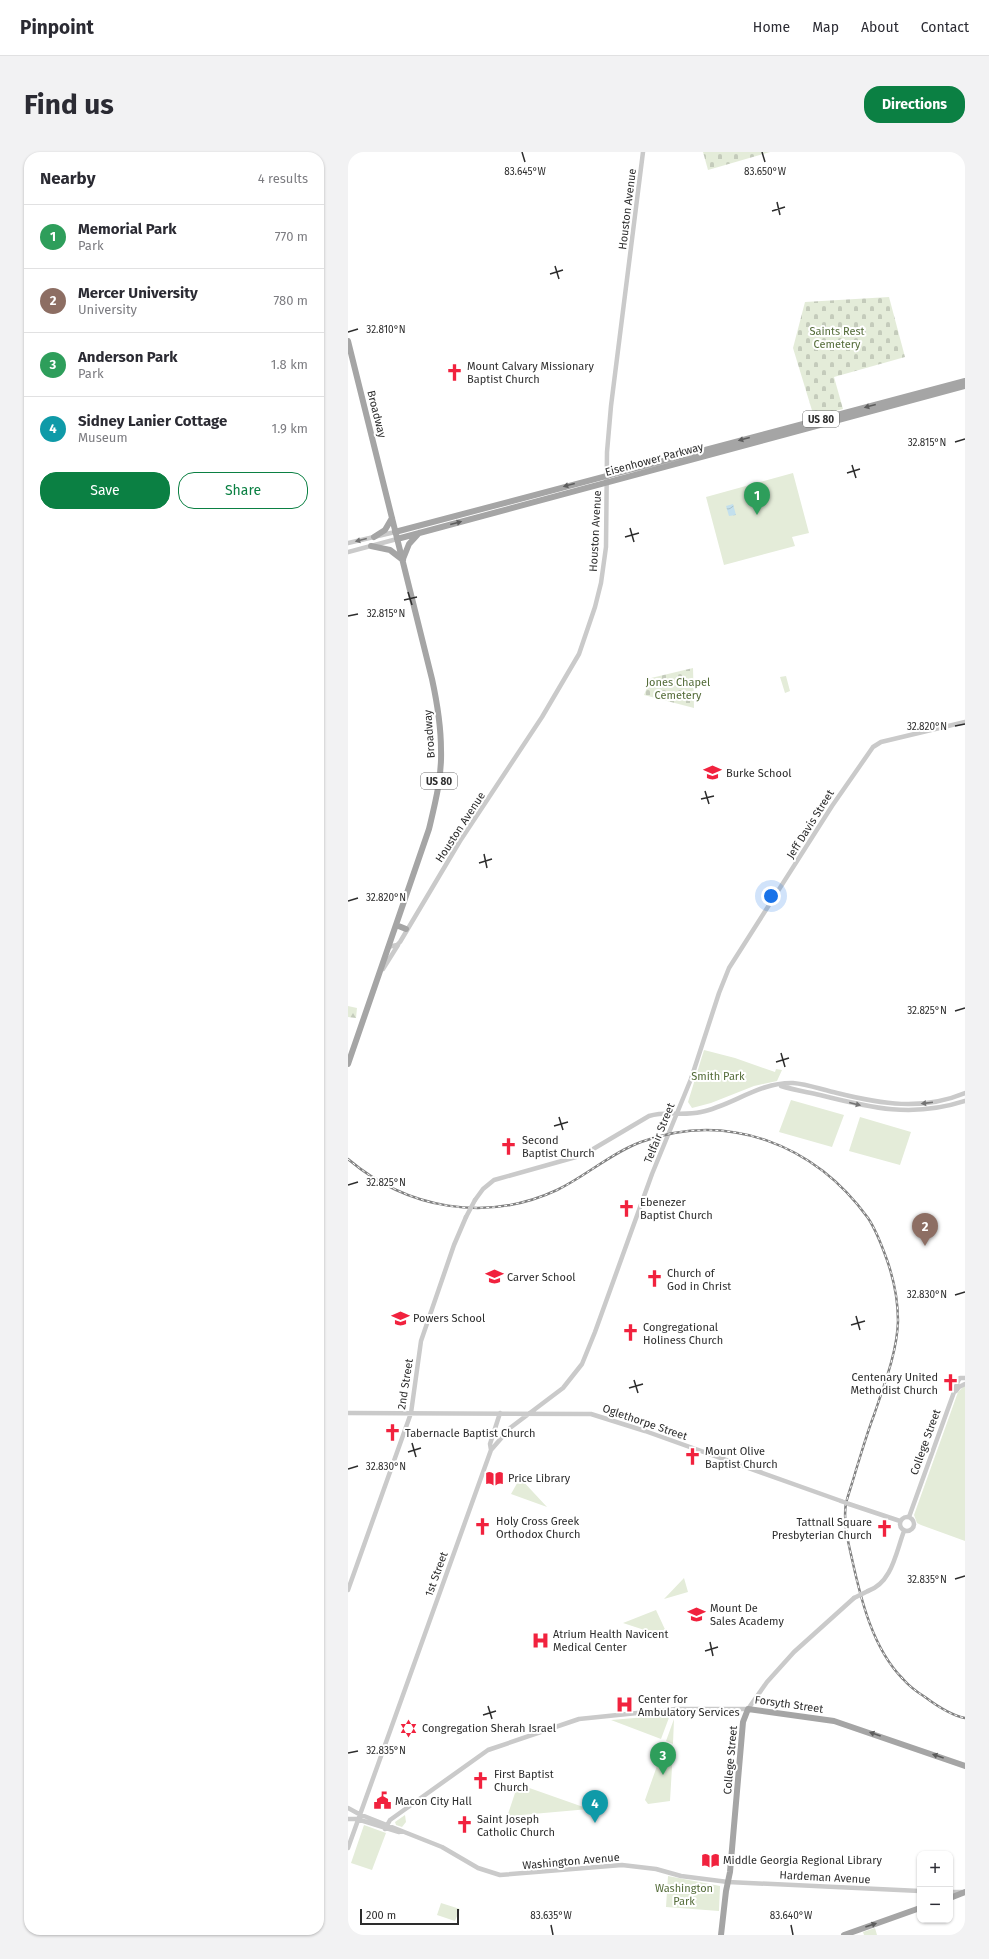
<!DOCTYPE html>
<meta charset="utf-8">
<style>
body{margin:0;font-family:"Fira Sans",sans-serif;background:#f2f2f3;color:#2b2b33}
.controls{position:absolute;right:12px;bottom:12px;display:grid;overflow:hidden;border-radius:8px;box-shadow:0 1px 3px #0004}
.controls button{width:36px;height:36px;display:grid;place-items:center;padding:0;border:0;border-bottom:1px solid #e1e1e2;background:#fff;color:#2b2b33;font:20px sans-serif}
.scale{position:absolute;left:12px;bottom:10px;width:99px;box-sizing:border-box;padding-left:4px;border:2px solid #2d2d2d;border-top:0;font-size:11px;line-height:14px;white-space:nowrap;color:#2d2d2d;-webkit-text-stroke:3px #fff;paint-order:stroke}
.you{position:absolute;left:423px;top:744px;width:14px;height:14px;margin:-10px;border:3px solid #fff;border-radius:50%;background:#1a73e8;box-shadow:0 0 0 6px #1a73e833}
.badge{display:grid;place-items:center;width:26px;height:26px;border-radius:50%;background:#0b8043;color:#fff;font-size:13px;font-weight:700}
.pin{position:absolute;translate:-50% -33px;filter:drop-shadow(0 1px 2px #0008)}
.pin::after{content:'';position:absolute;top:21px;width:14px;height:12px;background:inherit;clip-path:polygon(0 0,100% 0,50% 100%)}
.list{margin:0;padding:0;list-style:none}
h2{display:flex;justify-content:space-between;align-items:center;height:52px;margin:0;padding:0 16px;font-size:17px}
h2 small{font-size:13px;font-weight:400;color:#7c7c81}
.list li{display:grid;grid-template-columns:26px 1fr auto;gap:12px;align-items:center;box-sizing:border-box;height:64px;padding:0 16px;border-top:1px solid #e1e1e2}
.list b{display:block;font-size:15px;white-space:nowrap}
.list p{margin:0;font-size:13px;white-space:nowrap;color:#7c7c81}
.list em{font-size:13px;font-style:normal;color:#7c7c81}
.actions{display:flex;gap:8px;padding:12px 16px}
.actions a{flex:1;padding:9px 0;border:1px solid #0b8043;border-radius:16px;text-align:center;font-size:14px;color:#0b8043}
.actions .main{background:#0b8043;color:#fff}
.map{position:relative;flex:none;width:617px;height:1783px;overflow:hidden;border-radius:16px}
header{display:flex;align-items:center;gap:24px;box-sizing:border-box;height:56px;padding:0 20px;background:#fff;border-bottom:1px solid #e1e1e2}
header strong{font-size:19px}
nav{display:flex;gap:22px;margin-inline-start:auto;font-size:14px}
.intro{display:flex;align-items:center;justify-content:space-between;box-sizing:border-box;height:96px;padding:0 24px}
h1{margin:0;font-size:28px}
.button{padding:10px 18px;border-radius:16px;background:#0b8043;color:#fff;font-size:14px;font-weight:700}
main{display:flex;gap:24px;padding:0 24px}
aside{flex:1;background:#fff;border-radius:16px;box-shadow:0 1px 3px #0004}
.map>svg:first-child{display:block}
</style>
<header>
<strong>Pinpoint</strong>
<nav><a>Home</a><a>Map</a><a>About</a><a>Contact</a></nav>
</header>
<div class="intro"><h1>Find us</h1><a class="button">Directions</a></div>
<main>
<aside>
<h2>Nearby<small>4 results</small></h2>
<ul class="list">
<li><span class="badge" style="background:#2e9e5b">1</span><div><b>Memorial Park</b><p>Park</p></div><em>770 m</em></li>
<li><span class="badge" style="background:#8d6e63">2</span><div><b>Mercer University</b><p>University</p></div><em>780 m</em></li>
<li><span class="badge" style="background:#2e9e5b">3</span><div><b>Anderson Park</b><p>Park</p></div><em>1.8 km</em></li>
<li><span class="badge" style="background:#0f9aa8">4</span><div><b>Sidney Lanier Cottage</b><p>Museum</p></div><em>1.9 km</em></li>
</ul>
<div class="actions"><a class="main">Save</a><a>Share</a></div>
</aside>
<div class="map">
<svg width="617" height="1783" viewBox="0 0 617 1783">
<defs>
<pattern id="forest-firs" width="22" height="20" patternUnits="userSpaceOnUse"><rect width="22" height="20" fill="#e4ecd9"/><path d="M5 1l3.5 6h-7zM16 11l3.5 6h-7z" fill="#c4cbbb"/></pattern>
<pattern id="cemetery-stones" width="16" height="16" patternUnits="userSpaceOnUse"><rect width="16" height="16" fill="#e4ecd9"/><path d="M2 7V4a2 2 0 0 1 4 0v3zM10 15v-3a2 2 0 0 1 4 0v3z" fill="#c4cbbb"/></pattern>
<pattern id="water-waves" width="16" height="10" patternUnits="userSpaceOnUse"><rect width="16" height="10" fill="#c3e0ed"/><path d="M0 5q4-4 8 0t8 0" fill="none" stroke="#a8c0cc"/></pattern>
</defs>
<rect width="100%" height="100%" fill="#fff"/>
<!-- green -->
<path fill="#e4ecd9" d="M 445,321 L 461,381 L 444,385 L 447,394 L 376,413 L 358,345 Z
M 438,524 L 442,539 L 437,541 L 432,525 Z
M 356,898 L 387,906 L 427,920 L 428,917 L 434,918 L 429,929 L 406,934 L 363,951 L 344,956 L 340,950 Z
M 443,948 L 496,963 L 484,995 L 431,980 Z
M 512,965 L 563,980 L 552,1013 L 501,999 Z
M 617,1233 L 617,1389 L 573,1373 L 569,1371 L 566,1363 L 610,1240 Z
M 172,1326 L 199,1355 L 163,1342 Z
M 336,1426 L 340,1440 L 316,1447 Z
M 308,1458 L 321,1486 L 275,1471 Z
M 322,1563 L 313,1587 L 263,1568 Z
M 326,1567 L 325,1592 L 318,1589 Z
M 316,1594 L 325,1598 L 322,1649 L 300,1652 L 297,1648 Z
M 170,1632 L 241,1657 L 162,1664 L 160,1662 Z
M 57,1663 L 58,1670 L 54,1675 L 48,1673 L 47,1670 Z
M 16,1673 L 38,1681 L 24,1718 L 3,1711 Z
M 320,1724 L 372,1734 L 371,1759 L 318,1755 Z
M 93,1751 L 112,1757 L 107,1769 L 89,1763 Z
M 527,1776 L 529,1783 L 516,1783 L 515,1780 Z"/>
<!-- forest -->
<path fill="url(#forest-firs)" d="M 0,854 L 9,856 L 8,866 L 0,865 Z"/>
<!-- cemetery -->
<path fill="url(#cemetery-stones)" d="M 355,0 L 422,0 L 360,18 Z
M 541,145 L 557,205 L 486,225 L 495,257 L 466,265 L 445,196 L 457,150 Z
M 345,516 L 346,556 L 296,543 L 303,526 Z"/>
<!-- water -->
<path fill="url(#water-waves)" d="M 385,352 L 388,363 L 381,364 L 378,354 Z"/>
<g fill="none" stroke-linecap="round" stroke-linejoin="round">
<!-- tertiary -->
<path stroke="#cacaca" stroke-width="4.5" d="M 0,391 L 47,380
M 0,400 L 49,387
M 40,795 L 49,793 L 52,790 L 112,689 L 194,565 L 231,502 L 247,455 L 253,431 L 258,395 L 259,300 L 263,254 L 295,0
M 35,817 L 50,793
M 433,934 C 446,938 459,940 472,943 C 523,956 565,966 617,949
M 127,1048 L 135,1037 L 146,1028 L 235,1003 L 301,964 C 318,959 336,964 353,960 C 384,954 411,930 445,931 C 459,932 475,938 489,941 C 533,952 574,959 617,941
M 608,1239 L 611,1235 L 617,1232
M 0,1261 L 243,1262 L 297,1279 L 493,1349
M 143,1298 L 142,1292 L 152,1261
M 501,1352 L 552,1369
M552 1372a7 7 0 1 1 14 0a7 7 0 1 1-14 0Z
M 561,1365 L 610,1229 L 612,1226 L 617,1226
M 0,1438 L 63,1261 L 73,1189 L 106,1093 L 118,1065
M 520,1439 C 544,1431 548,1400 556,1379
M 0,1656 L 11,1662 L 94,1695 L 130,1716 L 152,1723 L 274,1713 L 308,1717 L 333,1724 L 380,1730 L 572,1739
M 0,1667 L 9,1667 L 51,1680
M 37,1677 L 42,1668 L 140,1598 L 231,1567 L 328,1557 L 400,1557 L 419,1530 L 446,1500 L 506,1446
M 0,1696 L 143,1298 L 162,1276 L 215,1236 L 234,1212 L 247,1180 L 304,1022 L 343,927 L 371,841 L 381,816 L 484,654 L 525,595 L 533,590 L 617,570
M 602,1740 L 614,1740"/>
<!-- primary -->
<path stroke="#a5a5a5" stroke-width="6" d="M 0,189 L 84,527 C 89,550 93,574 93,598 C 94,625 87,652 81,677 L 0,912
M 47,380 L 617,229
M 26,385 L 37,378 L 44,366
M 49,387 L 617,234
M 23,394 L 42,398 L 55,408
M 55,407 L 61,392 L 71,381
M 48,773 L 58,777
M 602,1746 L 617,1740
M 373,1783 L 378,1739 L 382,1720 L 395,1570 L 400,1557 L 486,1569 L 617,1614
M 496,1783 L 572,1756"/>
<defs>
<path id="rail" d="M 0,1007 C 59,1057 138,1071 209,1038 C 238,1024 263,1001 293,990 C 380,958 467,993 520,1066 C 528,1078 534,1094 539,1108 C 546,1128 550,1148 550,1169 C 549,1201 536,1233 526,1263 C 519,1281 514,1299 508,1318 C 505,1329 501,1340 498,1351 C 495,1369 500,1390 504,1407 C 513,1448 525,1497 555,1527 C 561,1534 569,1540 577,1545 C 589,1554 602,1563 617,1566"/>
</defs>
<!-- rail casing -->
<use href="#rail" stroke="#828282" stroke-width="2.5"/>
<!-- rail -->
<use href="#rail" stroke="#fff" stroke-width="1" stroke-dasharray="3" stroke-linecap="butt"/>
<!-- tertiary-bridge -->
<path stroke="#cacaca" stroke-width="4.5" d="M 118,1065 L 127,1048
M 493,1349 L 501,1352
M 506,1446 L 520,1439"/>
</g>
<!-- one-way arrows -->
<defs><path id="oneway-solid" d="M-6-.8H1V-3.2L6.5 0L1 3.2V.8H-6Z"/></defs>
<g fill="#5d5d5d">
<use href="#oneway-solid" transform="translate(522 254) rotate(165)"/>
<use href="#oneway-solid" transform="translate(396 287) rotate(165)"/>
<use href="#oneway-solid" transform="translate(221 333) rotate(165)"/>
<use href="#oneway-solid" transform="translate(108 371) rotate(-15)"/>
<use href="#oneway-solid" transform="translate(527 1582) rotate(-161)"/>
<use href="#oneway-solid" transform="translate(590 1604) rotate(-161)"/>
<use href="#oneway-solid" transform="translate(523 1773) rotate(-19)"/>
</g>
<g fill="#747474">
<use href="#oneway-solid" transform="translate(13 388) rotate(166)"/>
<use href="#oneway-solid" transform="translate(579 951) rotate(173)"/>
<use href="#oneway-solid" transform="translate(507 952) rotate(14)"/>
</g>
<!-- ticks -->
<path fill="none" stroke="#2d2d2d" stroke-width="1.5" d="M 174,0 L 177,10M 414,0 L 417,10M 429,50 L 432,63M 424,59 L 437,55M 207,114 L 211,127M 202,122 L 215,118M 0,180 L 10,177M 607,290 L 617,287M 504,313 L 508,326M 499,321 L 512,317M 282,376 L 286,390M 277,385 L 291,381M 60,440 L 64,453M 56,448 L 69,445M 0,464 L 10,462M 607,574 L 617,572M 357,639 L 361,652M 353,647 L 366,644M 136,702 L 139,716M 131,711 L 144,707M 0,749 L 10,746M 607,859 L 617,856M 433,901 L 437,915M 428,910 L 441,906M 211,965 L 215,978M 206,974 L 220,970M 0,1033 L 10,1030M 607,1143 L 617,1140M 508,1164 L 512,1178M 503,1173 L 517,1169M 286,1228 L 290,1241M 281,1236 L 295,1232M 64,1291 L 68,1305M 60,1300 L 73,1296M 0,1317 L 10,1314M 607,1427 L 617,1424M 362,1490 L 365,1504M 357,1499 L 370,1495M 140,1554 L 144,1567M 135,1563 L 148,1559M 0,1601 L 10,1599M 203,1773 L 205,1783M 443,1773 L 445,1783"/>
<!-- icons -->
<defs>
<symbol id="church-bare" viewBox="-9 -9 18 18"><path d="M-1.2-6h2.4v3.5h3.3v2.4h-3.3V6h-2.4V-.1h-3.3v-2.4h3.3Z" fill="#f1223e" stroke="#fff" stroke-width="2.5" paint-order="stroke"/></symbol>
<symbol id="school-bare" viewBox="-9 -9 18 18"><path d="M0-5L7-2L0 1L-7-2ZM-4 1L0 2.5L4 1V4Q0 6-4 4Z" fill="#f1223e" stroke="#fff" stroke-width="2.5" paint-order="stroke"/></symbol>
<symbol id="library-bare" viewBox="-9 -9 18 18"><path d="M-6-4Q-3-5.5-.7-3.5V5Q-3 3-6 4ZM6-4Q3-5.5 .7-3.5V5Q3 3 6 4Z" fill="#f1223e" stroke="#fff" stroke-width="2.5" paint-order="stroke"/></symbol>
<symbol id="hospital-bare" viewBox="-9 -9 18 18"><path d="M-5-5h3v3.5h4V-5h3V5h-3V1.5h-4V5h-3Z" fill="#f1223e" stroke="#fff" stroke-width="2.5" paint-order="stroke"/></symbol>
<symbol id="synagogue-bare" viewBox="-9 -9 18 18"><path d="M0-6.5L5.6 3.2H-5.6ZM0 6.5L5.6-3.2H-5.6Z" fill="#f1223e" stroke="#fff" stroke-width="2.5" paint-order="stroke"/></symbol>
<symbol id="civic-bare" viewBox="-9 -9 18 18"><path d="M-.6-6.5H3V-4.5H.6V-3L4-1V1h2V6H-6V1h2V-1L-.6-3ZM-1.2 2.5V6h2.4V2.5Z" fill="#f1223e" stroke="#fff" stroke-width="2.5" paint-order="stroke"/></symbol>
</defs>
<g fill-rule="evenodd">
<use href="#church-bare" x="94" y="208" width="25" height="25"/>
<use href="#school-bare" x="352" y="608" width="25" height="25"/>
<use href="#church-bare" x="148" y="982" width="25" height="25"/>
<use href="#church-bare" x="266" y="1044" width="25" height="25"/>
<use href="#school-bare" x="134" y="1112" width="25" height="25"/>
<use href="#church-bare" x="294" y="1114" width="25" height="25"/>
<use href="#school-bare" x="40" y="1154" width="25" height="25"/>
<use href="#church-bare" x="270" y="1168" width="25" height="25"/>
<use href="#church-bare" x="590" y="1218" width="25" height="25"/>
<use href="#church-bare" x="32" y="1268" width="25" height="25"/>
<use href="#church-bare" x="332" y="1292" width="25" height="25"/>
<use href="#library-bare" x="134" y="1314" width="25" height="25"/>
<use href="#church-bare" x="122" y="1362" width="25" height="25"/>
<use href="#church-bare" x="524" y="1364" width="25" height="25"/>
<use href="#school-bare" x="336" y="1450" width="25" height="25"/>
<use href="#hospital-bare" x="180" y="1476" width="25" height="25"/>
<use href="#hospital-bare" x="264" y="1540" width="25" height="25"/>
<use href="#synagogue-bare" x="48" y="1564" width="25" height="25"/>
<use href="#church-bare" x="120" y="1616" width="25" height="25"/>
<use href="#civic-bare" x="22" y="1636" width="25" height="25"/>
<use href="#church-bare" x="104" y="1660" width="25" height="25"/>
<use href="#library-bare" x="350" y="1696" width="25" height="25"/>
</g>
<g text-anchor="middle" stroke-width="4" stroke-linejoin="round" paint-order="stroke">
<!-- shield labels -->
<g fill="#fff" stroke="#6c6c6c" stroke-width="1">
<rect x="455" y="259" width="36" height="16" rx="3"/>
<rect x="73" y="621" width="36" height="16" rx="3"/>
</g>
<g font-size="10" font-weight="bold" fill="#2d2d2d">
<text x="473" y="271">US 80</text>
<text x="91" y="633">US 80</text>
</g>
<!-- street labels -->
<g font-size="11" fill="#2d2d2d" stroke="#fff">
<text transform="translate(279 57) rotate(-83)" y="4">Houston Avenue</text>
<text transform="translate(29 262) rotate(76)" y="4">Broadway</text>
<text transform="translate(306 307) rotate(-15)" y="4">Eisenhower Parkway</text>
<text transform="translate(247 379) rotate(-87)" y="4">Houston Avenue</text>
<text transform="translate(81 582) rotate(-94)" y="4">Broadway</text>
<text transform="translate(462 672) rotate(-58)" y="4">Jeff Davis Street</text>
<text transform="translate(112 675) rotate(-57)" y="4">Houston Avenue</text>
<text transform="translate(311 981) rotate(-68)" y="4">Telfair Street</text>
<text transform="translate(57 1232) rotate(-81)" y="4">2nd Street</text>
<text transform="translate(297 1270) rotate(19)" y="4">Oglethorpe Street</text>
<text transform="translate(577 1290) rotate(-70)" y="4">College Street</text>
<text transform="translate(88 1422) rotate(-70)" y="4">1st Street</text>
<text transform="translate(441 1552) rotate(8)" y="4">Forsyth Street</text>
<text transform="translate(382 1608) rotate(-85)" y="4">College Street</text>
<text transform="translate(223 1709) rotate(-5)" y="4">Washington Avenue</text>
<text transform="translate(477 1725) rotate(3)" y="4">Hardeman Avenue</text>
</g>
<!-- park labels -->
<g font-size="11" fill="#536b38" stroke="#fff">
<text x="489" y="183">Saints Rest<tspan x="489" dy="13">Cemetery</tspan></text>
<text x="330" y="534">Jones Chapel<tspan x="330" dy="13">Cemetery</tspan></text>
<text x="370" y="928">Smith Park</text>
<text x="336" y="1740">Washington<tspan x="336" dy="13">Park</tspan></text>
</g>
<!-- poi labels -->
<g font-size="11" fill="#2d2d2d" stroke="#fff" text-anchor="start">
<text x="119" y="218">Mount Calvary Missionary<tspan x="119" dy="13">Baptist Church</tspan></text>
<text x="378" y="625">Burke School</text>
<text x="174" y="992">Second<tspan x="174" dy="13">Baptist Church</tspan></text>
<text x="292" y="1054">Ebenezer<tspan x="292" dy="13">Baptist Church</tspan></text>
<text x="319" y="1125">Church of<tspan x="319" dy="13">God in Christ</tspan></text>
<text x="159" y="1129">Carver School</text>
<text x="65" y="1170">Powers School</text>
<text x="295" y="1179">Congregational<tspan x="295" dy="13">Holiness Church</tspan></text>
<text x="590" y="1229" text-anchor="end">Centenary United<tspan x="590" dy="13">Methodist Church</tspan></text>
<text x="57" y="1285">Tabernacle Baptist Church</text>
<text x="357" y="1303">Mount Olive<tspan x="357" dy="13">Baptist Church</tspan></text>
<text x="160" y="1330">Price Library</text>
<text x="148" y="1373">Holy Cross Greek<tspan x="148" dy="13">Orthodox Church</tspan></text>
<text x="524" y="1374" text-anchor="end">Tattnall Square<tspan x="524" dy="13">Presbyterian Church</tspan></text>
<text x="362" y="1460">Mount De<tspan x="362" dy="13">Sales Academy</tspan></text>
<text x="205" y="1486">Atrium Health Navicent<tspan x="205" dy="13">Medical Center</tspan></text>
<text x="290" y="1551">Center for<tspan x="290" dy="13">Ambulatory Services</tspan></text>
<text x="74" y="1580">Congregation Sherah Israel</text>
<text x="146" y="1626">First Baptist<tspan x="146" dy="13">Church</tspan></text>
<text x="47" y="1653">Macon City Hall</text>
<text x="129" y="1671">Saint Joseph<tspan x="129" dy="13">Catholic Church</tspan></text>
<text x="375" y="1712">Middle Georgia Regional Library</text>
</g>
</g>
<g font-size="10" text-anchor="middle" fill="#2d2d2d" stroke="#fff" stroke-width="4" stroke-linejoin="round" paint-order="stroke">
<text x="177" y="23">83.645°W</text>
<text x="417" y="23">83.650°W</text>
<text x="38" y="181">32.810°N</text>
<text x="579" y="294">32.815°N</text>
<text x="38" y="465">32.815°N</text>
<text x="579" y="578">32.820°N</text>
<text x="38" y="749">32.820°N</text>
<text x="579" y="862">32.825°N</text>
<text x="38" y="1034">32.825°N</text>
<text x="579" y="1146">32.830°N</text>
<text x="38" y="1318">32.830°N</text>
<text x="579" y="1431">32.835°N</text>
<text x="38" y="1602">32.835°N</text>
<text x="203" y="1767">83.635°W</text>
<text x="443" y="1767">83.640°W</text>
</g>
</svg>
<div class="controls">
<button>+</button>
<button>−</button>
</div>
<div class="scale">200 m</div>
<div class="you"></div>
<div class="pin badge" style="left:409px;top:363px;background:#2e9e5b">1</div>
<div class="pin badge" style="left:577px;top:1094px;background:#8d6e63">2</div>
<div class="pin badge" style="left:315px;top:1623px;background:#2e9e5b">3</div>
<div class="pin badge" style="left:247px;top:1671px;background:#0f9aa8">4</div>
</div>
</main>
